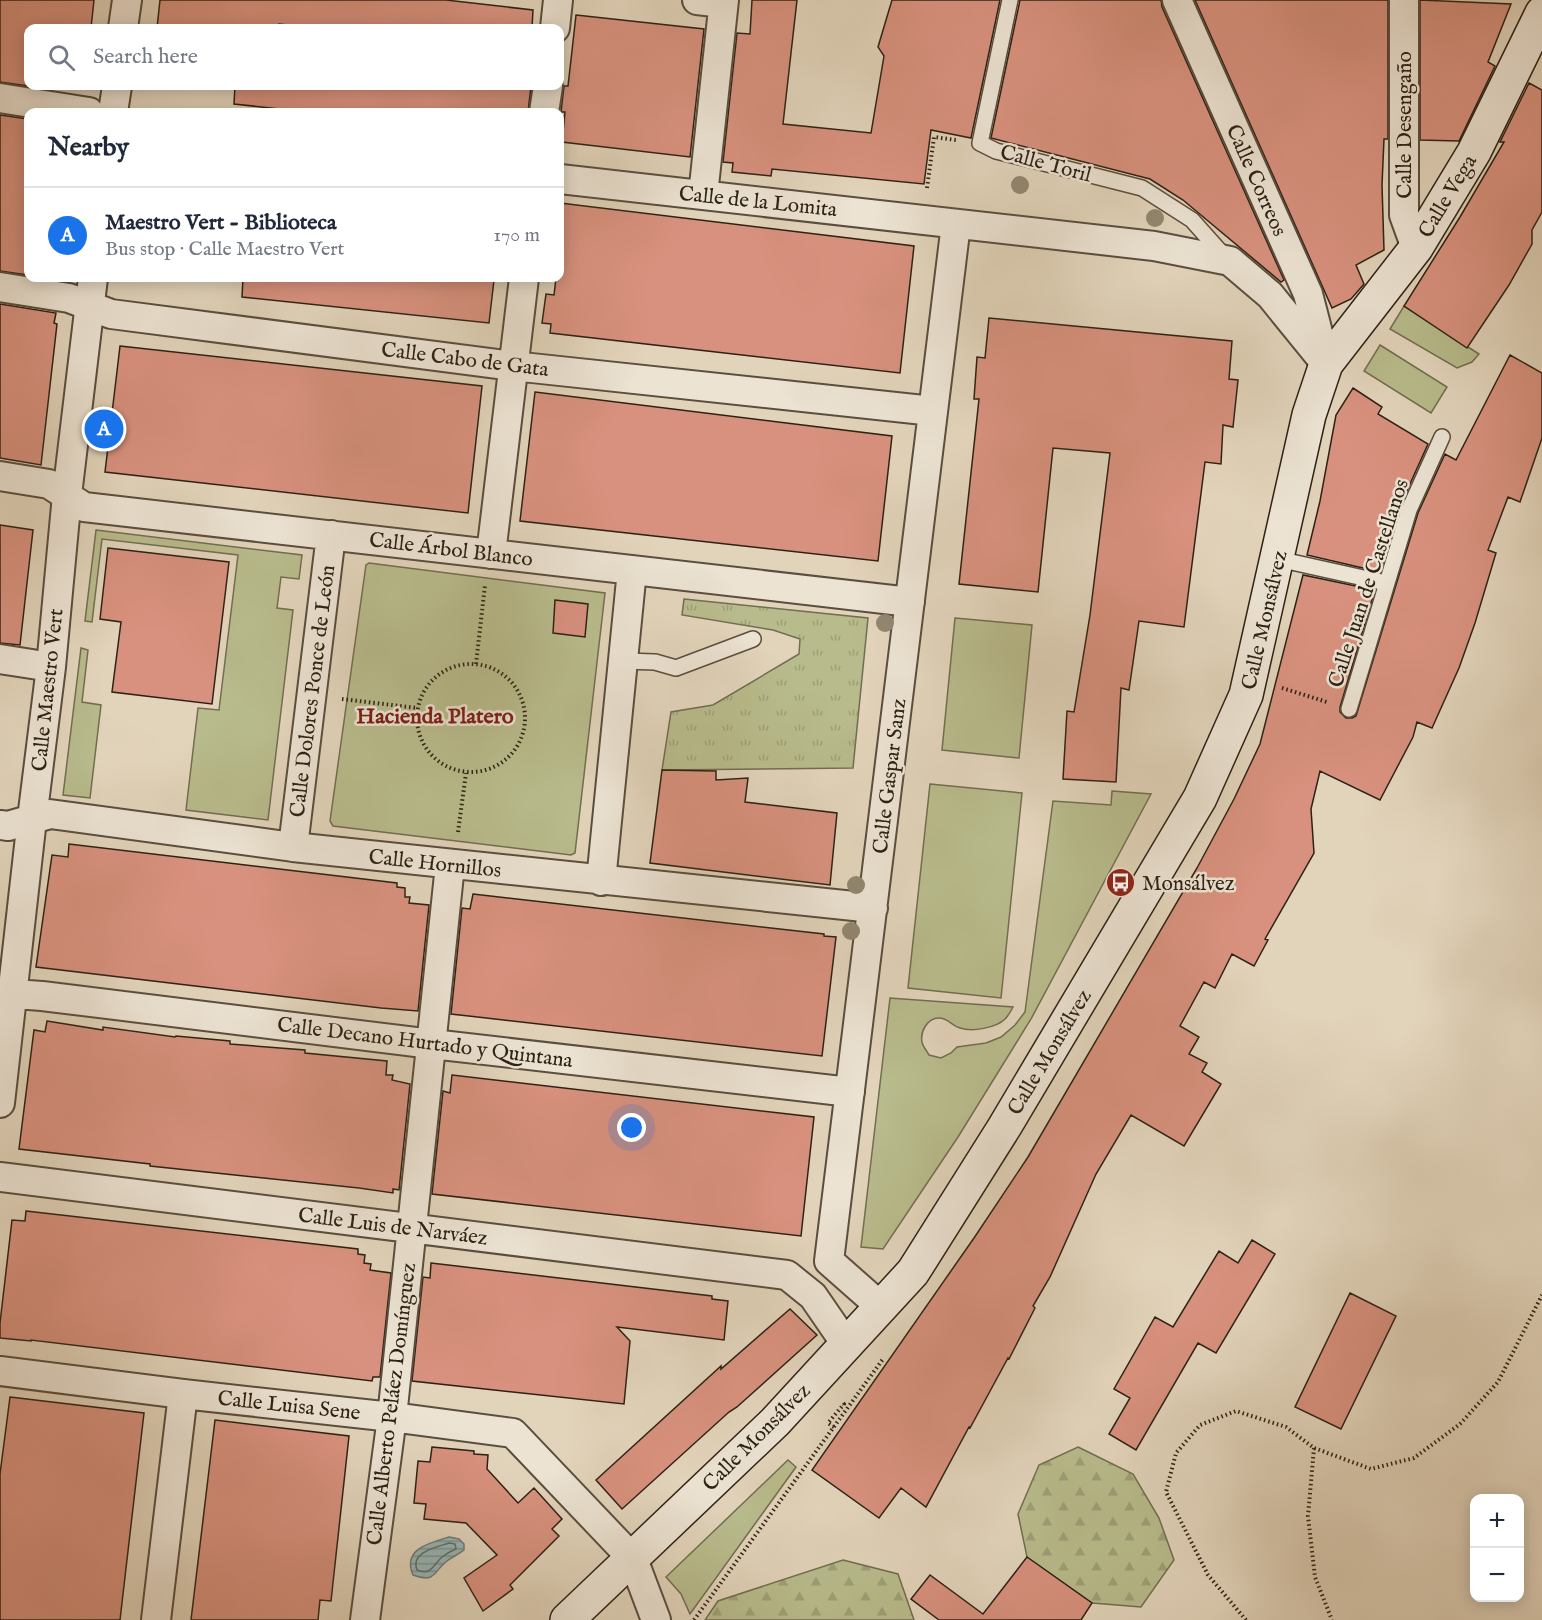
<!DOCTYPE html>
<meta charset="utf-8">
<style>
body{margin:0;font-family:"IM FELL English",serif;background:#f6f6f7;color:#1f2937}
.controls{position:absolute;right:18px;bottom:18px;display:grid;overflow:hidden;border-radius:12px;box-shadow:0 3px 15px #0003}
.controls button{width:54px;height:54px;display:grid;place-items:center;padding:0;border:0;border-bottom:2px solid #e0e1e3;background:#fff;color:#1f2937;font:30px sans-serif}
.you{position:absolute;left:632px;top:1128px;width:21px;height:21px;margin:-15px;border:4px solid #fff;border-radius:50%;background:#1a73e8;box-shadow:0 0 0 9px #1a73e833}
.badge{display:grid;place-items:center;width:39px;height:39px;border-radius:50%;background:#1a73e8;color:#fff;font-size:20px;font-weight:700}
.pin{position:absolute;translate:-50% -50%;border:3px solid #fff;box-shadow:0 2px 6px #0006}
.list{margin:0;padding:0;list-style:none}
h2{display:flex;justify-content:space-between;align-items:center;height:78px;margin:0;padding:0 24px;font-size:26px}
h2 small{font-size:20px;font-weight:400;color:#747a83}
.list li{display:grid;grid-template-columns:39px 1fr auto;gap:18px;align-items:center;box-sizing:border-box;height:96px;padding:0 24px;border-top:2px solid #e0e1e3}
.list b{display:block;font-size:22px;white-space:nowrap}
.list p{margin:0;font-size:20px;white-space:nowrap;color:#747a83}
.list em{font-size:20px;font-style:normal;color:#747a83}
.icon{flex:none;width:33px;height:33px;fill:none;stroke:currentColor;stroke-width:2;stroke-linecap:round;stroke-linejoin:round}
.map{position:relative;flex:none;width:1542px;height:1620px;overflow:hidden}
.search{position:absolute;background:#fff;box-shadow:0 3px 15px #0003;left:24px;top:24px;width:540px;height:66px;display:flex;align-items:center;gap:15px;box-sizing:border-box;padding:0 21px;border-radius:12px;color:#747a83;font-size:22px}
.panel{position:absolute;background:#fff;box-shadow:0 3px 15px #0003;left:24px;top:108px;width:540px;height:174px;border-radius:12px}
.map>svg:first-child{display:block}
</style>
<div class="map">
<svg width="1542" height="1620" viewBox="0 0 1542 1620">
<defs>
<pattern id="grass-tufts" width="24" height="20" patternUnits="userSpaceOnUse" patternTransform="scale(1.5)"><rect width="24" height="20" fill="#b8bb8c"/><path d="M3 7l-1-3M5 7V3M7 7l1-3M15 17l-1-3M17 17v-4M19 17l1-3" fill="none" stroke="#9ea078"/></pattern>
<pattern id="forest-firs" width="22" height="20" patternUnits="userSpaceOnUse" patternTransform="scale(1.5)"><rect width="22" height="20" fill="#b8bb8c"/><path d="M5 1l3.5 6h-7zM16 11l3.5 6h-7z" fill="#9ea078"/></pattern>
<pattern id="water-rules" width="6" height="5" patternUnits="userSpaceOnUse" patternTransform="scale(1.5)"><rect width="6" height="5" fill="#97b7b9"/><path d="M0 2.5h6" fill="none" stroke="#7c9495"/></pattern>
</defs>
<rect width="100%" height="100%" fill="#e2d4bb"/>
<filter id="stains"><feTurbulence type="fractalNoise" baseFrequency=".00333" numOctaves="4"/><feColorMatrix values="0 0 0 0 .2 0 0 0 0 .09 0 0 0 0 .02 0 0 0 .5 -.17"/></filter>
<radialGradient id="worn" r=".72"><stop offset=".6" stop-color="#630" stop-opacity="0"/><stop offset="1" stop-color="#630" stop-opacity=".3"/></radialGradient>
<!-- grass -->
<path fill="url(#grass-tufts)" stroke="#726e50" stroke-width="1.5" d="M 684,599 L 868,618 L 853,768 L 662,770 L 671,712 L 713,705 L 799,654 L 800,639 L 773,630 L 682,615 Z"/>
<!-- forest -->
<path fill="url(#forest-firs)" stroke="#726e50" stroke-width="1.5" d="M 1078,1447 L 1133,1474 L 1159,1518 L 1174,1560 L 1141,1607 L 1092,1603 L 1027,1557 L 1018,1514 L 1039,1465 Z
M 843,1560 L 898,1574 L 914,1620 L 705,1620 L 718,1601 Z"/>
<!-- green -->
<path fill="#b8bb8c" stroke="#726e50" stroke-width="1.5" d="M 1404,306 L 1479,354 L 1472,362 L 1457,368 L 1390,329 Z
M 1380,345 L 1447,387 L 1431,413 L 1364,371 Z
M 96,530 L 302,555 L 299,579 L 281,577 L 277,608 L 293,610 L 268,820 L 186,810 L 198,708 L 219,710 L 238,555 L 102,539 L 92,622 L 85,621 Z
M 369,563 L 605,593 L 575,853 L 571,855 L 333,826 L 330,821 L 366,565 Z
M 955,618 L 1032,625 L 1019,758 L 942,750 Z
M 81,648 L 88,650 L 82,702 L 101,705 L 90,798 L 63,795 Z
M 930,784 L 1022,793 L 1001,998 L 908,988 Z
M 1112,791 L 1151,794 L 1031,1019 L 958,1137 L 883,1249 L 861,1247 L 890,998 L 1013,1007 C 1011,1011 1008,1016 1005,1019 C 996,1028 972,1032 960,1028 C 952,1026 948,1018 939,1018 C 927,1018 920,1032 922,1042 C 923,1047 927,1051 929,1055 L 941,1058 L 951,1053 L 957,1047 L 986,1043 L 1001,1037 L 1015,1025 L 1025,1012 L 1053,801 L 1111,805 Z
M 788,1460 L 796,1467 L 690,1614 L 681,1594 L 666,1577 Z"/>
<!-- water -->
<path fill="url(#water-rules)" stroke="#6d7b77" stroke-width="1.5" d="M 449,1537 L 459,1539 L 464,1544 L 464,1550 C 459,1554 452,1557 447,1561 C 432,1573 436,1583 413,1575 C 402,1549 429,1543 449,1537 Z"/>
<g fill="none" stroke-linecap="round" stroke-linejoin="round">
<!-- shore -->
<path stroke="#626c67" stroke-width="1.5" d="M 449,1543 L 455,1544 L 456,1549 C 451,1551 446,1554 442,1557 C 433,1565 431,1576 417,1570 C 410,1552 437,1547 449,1543 Z"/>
</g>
<!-- building -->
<path fill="#d8917e" stroke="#2d2215" stroke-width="1.5" d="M 0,0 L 94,0 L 91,28 L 28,28 L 28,86 L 0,82 Z
M 160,0 L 446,0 L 533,10 L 532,28 L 318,28 L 279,24 L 279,28 L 157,28 Z
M 752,0 L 797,0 L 783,124 L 871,133 L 884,56 L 878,47 L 892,0 L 1000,0 L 971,138 L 931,130 L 924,184 L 772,169 L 771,176 L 732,172 L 733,163 L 723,162 L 737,33 L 750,34 Z
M 1020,0 L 1161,0 L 1162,7 L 1284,280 L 1281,282 L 1183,200 L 1150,179 L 991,138 Z
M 1195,0 L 1388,0 L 1388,139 L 1384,139 L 1382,185 L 1384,250 L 1356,265 L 1364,284 L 1351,299 L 1332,308 Z
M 1420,0 L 1511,4 L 1488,62 L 1495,66 L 1459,141 L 1420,140 Z
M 576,15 L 704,29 L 690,157 L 562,142 L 565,112 L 561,112 L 564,86 L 568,86 Z
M 1529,83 L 1542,90 L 1542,212 L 1532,230 L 1532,244 L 1509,285 L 1467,348 L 1404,306 L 1460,217 L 1504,142 L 1500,142 Z
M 235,86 L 531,86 L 528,112 L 308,112 L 234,104 Z
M 0,115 L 28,119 L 28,275 L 0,271 Z
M 560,203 L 914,246 L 900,373 L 550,333 L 551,324 L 542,323 L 546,294 L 554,295 L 556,278 L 560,278 Z
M 243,278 L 468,278 L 494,280 L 489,323 L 242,297 Z
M 0,304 L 56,313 L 54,323 L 57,324 L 41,465 L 0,458 Z
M 989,318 L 1232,341 L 1229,379 L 1238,380 L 1233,427 L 1223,425 L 1221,464 L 1205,462 L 1184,627 L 1139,621 L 1129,690 L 1121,688 L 1116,782 L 1063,779 L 1067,711 L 1074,712 L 1090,615 L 1110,453 L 1053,448 L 1038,592 L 959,584 L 979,399 L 974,399 L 977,357 L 985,358 Z
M 120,346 L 482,386 L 468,513 L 105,472 Z
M 1510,355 L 1542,373 L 1542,438 L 1520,502 L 1508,497 L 1488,550 L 1496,553 L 1475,623 L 1459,668 L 1432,728 L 1417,722 L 1413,737 L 1380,800 L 1320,771 L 1311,809 L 1314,853 L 1265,939 L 1268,940 L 1254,966 L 1232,954 L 1215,988 L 1204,982 L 1180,1026 L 1199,1037 L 1189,1054 L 1207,1063 L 1202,1072 L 1221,1084 L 1184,1146 L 1131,1115 L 1096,1174 L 1050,1277 L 1033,1306 L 1035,1308 L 1009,1359 L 1008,1358 L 970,1428 L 969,1427 L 926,1507 L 901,1488 L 879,1518 L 812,1470 L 974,1238 L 1028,1157 L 1197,868 L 1234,799 L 1260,744 L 1303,575 L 1375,590 L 1340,707 L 1340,712 L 1346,718 L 1352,718 L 1356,716 L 1418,513 L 1445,454 L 1456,460 Z
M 1353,388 L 1382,407 L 1378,414 L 1428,444 L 1400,506 L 1380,572 L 1307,555 L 1320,501 L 1336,415 Z
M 535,392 L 892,436 L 878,561 L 520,521 Z
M 0,525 L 33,530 L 20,645 L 0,643 Z
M 108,548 L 229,562 L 212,704 L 112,692 L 121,622 L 100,619 Z
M 555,600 L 588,604 L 585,637 L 553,633 Z
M 662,770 L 716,771 L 716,780 L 748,778 L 745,802 L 837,813 L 830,885 L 650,863 Z
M 69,844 L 397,883 L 397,887 L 405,888 L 405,897 L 410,897 L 409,903 L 429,905 L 418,1011 L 381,1008 L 36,967 L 52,855 L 68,857 Z
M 473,894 L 824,934 L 824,936 L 836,937 L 822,1056 L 451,1014 L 462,908 L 470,909 Z
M 47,1021 L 103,1030 L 103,1027 L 175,1037 L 176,1036 L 230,1041 L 230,1044 L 305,1050 L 305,1053 L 387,1061 L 386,1075 L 393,1075 L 392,1080 L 410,1084 L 399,1190 L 393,1189 L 393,1193 L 359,1188 L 150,1166 L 150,1164 L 19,1149 L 34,1030 L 45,1032 Z
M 452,1075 L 814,1117 L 801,1236 L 432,1194 L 443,1091 L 450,1093 Z
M 26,1211 L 358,1249 L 358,1254 L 365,1255 L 364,1263 L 371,1264 L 370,1270 L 391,1273 L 380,1377 L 373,1377 L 372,1381 L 31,1340 L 31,1341 L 0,1338 L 0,1323 L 12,1220 L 25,1221 Z
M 1252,1240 L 1275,1254 L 1216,1353 L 1198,1343 L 1136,1450 L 1109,1434 L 1130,1398 L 1114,1389 L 1155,1317 L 1173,1327 L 1219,1251 L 1238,1263 Z
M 431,1263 L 712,1296 L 712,1299 L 728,1301 L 724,1340 L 617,1327 L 630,1341 L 624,1404 L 412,1381 L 423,1277 L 430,1278 Z
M 1350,1293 L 1396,1316 L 1341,1429 L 1295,1407 Z
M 790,1309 L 817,1335 L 737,1407 L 729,1412 L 622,1509 L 596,1480 L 721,1366 L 721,1369 Z
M 10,1397 L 144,1413 L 120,1620 L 0,1620 L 0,1474 Z
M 215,1420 L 349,1436 L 331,1601 L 320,1600 L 318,1620 L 191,1620 Z
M 432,1447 L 474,1451 L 474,1454 L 488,1455 L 487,1469 L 518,1503 L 534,1488 L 562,1519 L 552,1529 L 559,1536 L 510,1585 L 513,1589 L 483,1611 L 464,1578 L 497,1555 L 466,1523 L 424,1519 L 426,1504 L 414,1503 L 418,1461 L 430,1462 Z
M 1027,1557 L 1092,1603 L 1081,1620 L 939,1620 L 911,1599 L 930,1575 L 983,1614 Z"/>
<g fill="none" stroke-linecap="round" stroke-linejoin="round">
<defs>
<path id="lane" d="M 1010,0 L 980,143 L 996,151 L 1142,188 L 1192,220 L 1225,257
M 1278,559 L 1386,583
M 624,661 L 655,662 L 676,668 L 753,639
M 1349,709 L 1409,510 L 1442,437"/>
<path id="street" d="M 697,0 L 723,3
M 1177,0 L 1308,294 L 1324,356
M 1404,0 L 1404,215 L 1416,248
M 123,28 L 127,0
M 555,28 L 558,0
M 0,98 L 89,112
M 113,112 L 117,86
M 544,112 L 548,86
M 560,179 L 1154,246 L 1230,261 L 1270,295 L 1326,364
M 703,195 L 724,0
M 0,287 L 69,298 L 111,314 L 513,366 L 933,411
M 0,476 L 49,484 L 84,507 L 910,602
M 491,554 L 524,278
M 0,659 L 51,667
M 0,825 L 8,826 L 50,814 L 293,847 L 873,908
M 293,847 L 331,535
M 601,881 L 632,570
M 0,993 L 42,996 L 432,1044 L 850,1092
M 0,1103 L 32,819 L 51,667 L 67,495 L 93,278
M 0,1177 L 787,1275 L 813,1296 L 846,1344
M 880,1306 L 829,1261 L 956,224
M 0,1371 L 183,1394 L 392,1417 L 513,1433 L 633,1559 L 656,1620
M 156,1620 L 183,1394
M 365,1620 L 392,1417 L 450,865"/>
<path id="secondary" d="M 567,1620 L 775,1422 L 913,1272 L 1005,1126 L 1200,798 L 1246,695 L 1309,415 L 1326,364 L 1416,248 L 1474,152 L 1542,13"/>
</defs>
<!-- lane casing -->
<use href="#lane" stroke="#5a4e3e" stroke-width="18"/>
<!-- street casing -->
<use href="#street" stroke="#5a4e3e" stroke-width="32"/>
<!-- secondary casing -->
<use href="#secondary" stroke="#2d2215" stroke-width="36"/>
<!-- path -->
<path stroke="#2d2215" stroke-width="4" stroke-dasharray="1.5 3" stroke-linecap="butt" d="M 927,188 L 934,137 L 956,140
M 476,664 L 485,585
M417 718a54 54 0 1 1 108 0a54 54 0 1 1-108 0Z
M 1282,688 L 1327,702
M 342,699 L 417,708
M 458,832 L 466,773
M 834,1427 L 828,1423 L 844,1404 L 841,1402
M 1314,1448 L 1308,1516 L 1315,1577 L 1332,1620
M 694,1620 L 883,1359
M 1246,1620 L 1208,1575 L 1166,1492 L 1176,1453 L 1200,1425 L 1236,1411 L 1286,1427 L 1314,1448 L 1371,1469 L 1414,1458 L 1460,1424 L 1498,1382 L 1542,1295"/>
<!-- lane -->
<use href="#lane" stroke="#ece3d3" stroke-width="15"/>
<!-- street -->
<use href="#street" stroke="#ece3d3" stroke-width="28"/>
<!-- secondary -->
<use href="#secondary" stroke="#ece3d3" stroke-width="33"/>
</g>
<!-- trees -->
<g fill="#928770">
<circle cx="1020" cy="185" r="9"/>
<circle cx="1155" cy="218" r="9"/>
<circle cx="885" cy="623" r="9"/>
<circle cx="856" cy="885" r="9"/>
<circle cx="851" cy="931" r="9"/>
</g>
<!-- icons -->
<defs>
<symbol id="bus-disc" viewBox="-11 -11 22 22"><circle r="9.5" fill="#8f2418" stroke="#ece3d3"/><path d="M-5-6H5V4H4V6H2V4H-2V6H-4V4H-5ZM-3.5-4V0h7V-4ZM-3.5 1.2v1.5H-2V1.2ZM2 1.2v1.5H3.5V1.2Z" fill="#fff"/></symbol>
</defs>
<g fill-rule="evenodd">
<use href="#bus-disc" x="1104" y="866" width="33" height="33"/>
</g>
<g text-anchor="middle" stroke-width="5" stroke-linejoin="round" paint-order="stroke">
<!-- street labels -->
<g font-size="21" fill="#2d2215" stroke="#ece3d3">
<text transform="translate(1404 125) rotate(-90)" y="7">Calle Desengaño</text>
<text transform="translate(1046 163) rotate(15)" y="7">Calle Toril</text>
<text transform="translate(1257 180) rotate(66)" y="7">Calle Correos</text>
<text transform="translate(1447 196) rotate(-59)" y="7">Calle Vega</text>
<text transform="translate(758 201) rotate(6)" y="7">Calle de la Lomita</text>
<text transform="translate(465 359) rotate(7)" y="7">Calle Cabo de Gata</text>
<text transform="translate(451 549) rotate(7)" y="7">Calle Árbol Blanco</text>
<text transform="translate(1368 583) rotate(-72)" y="7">Calle Juan de Castellanos</text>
<text transform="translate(1264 620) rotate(-77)" y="7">Calle Monsálvez</text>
<text transform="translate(47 690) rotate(-84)" y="7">Calle Maestro Vert</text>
<text transform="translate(312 691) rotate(-83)" y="7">Calle Dolores Ponce de León</text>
<text transform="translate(889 776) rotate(-83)" y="7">Calle Gaspar Sanz</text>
<text transform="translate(435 863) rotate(6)" y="7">Calle Hornillos</text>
<text transform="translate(425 1042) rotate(7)" y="7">Calle Decano Hurtado y Quintana</text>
<text transform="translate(1049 1052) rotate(-59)" y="7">Calle Monsálvez</text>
<text transform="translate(393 1226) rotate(7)" y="7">Calle Luis de Narváez</text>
<text transform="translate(391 1404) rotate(-83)" y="7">Calle Alberto Peláez Domínguez</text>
<text transform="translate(289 1405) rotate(6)" y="7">Calle Luisa Sene</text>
<text transform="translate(756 1437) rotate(-45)" y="7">Calle Monsálvez</text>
</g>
<!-- poi labels -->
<g font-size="21" fill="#2d2215" stroke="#ece3d3" text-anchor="start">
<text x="1142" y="890">Monsálvez</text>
</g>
<!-- neighbourhood labels -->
<g font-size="22" font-weight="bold" fill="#7a1f14" stroke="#ece3d3">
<text x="435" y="723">Hacienda Platero</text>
</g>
</g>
<rect width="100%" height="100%" filter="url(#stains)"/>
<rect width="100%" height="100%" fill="url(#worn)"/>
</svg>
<div class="controls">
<button>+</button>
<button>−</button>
</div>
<div class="you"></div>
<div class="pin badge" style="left:104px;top:429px">A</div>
<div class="search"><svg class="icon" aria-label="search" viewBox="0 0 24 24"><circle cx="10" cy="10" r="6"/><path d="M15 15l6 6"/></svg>Search here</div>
<section class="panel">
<h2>Nearby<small></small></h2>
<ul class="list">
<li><span class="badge">A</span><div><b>Maestro Vert - Biblioteca</b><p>Bus stop · Calle Maestro Vert</p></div><em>170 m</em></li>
</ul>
</section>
</div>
